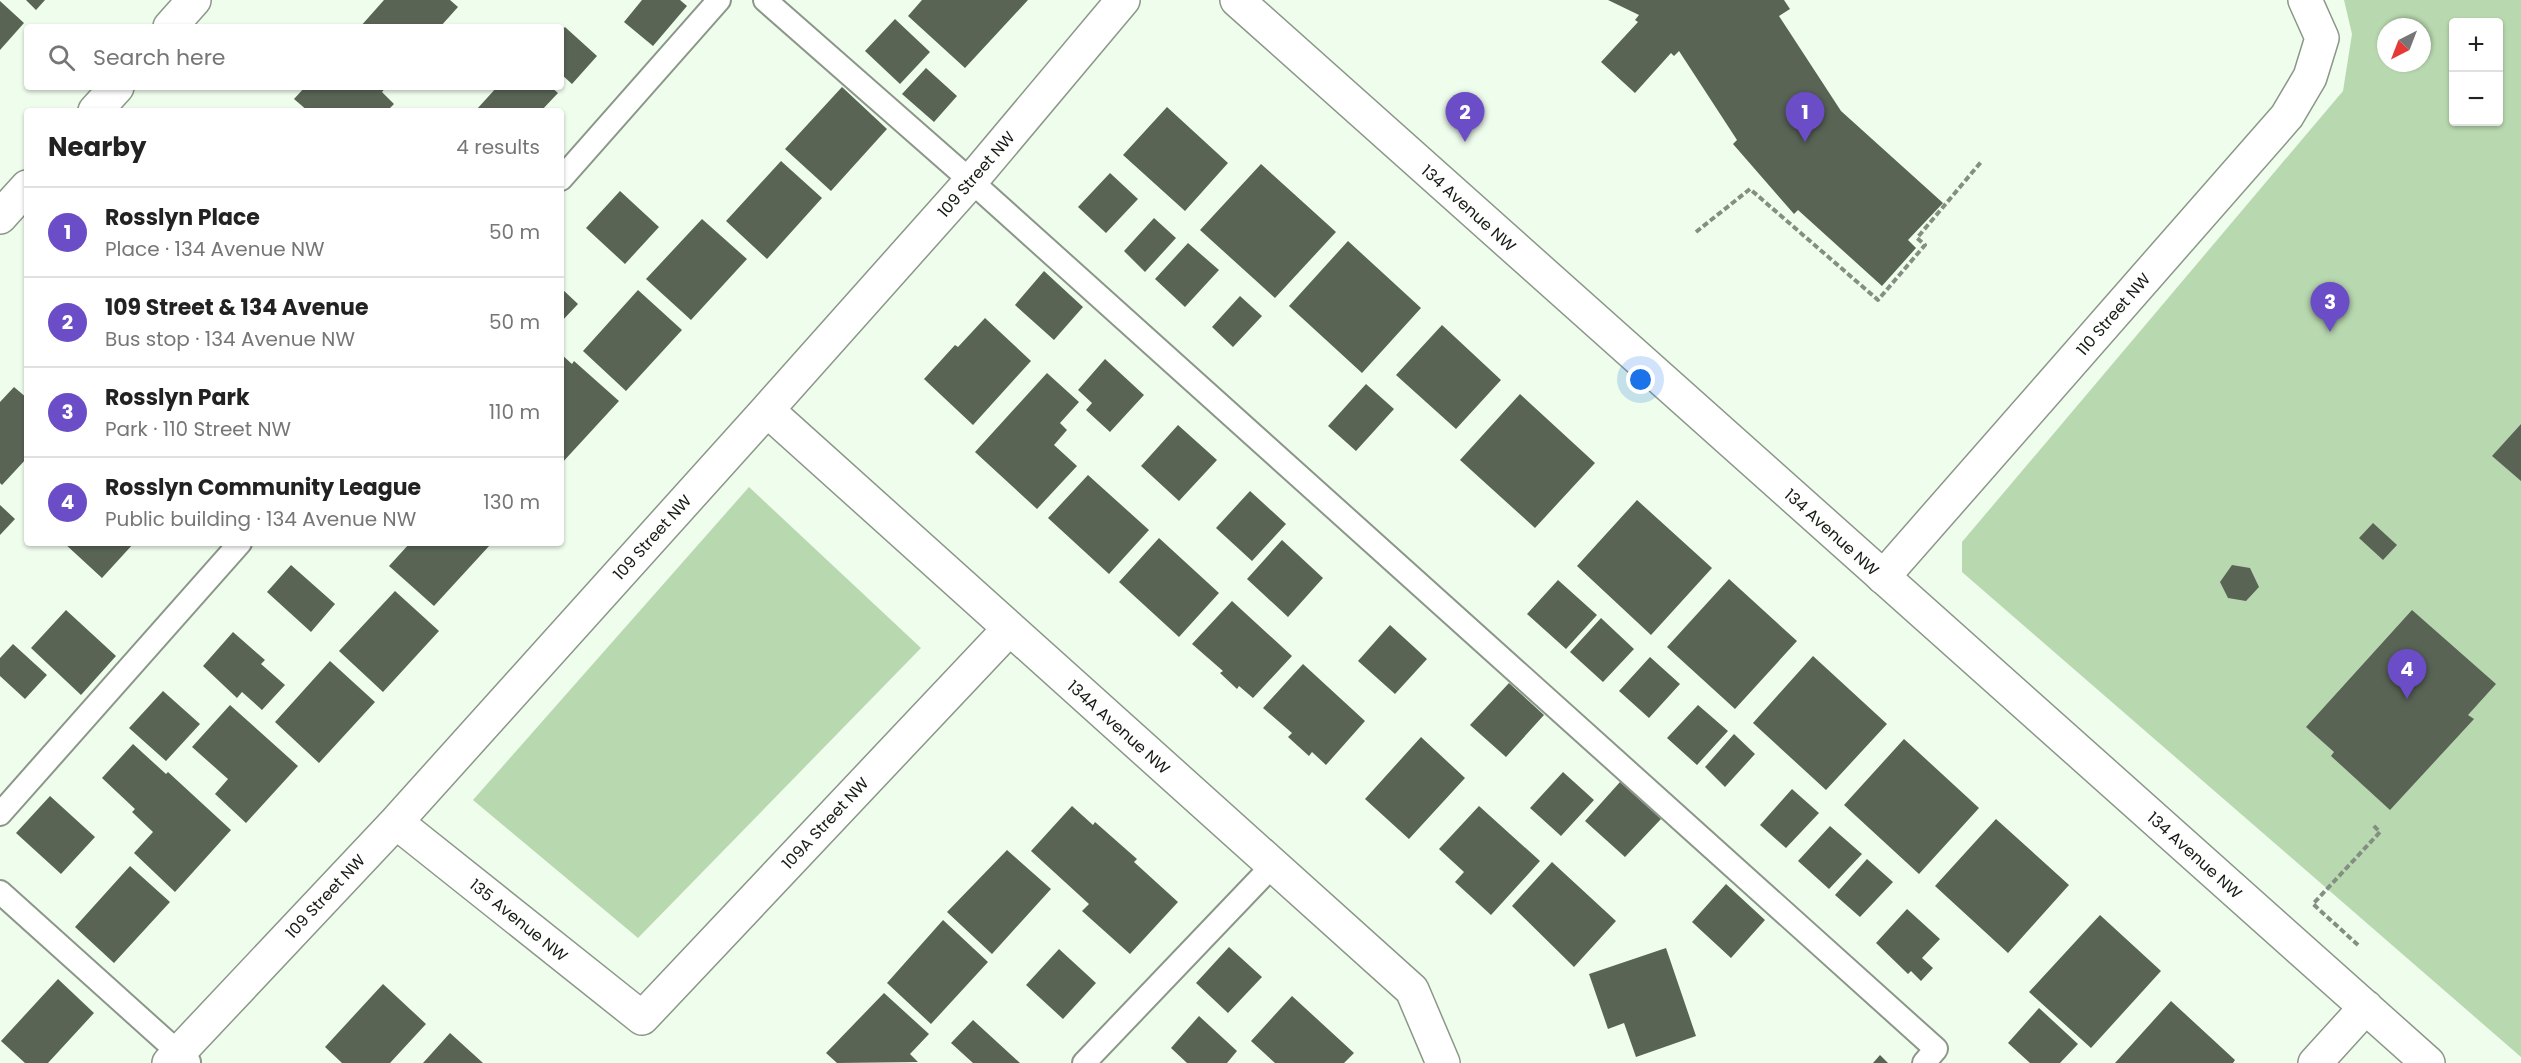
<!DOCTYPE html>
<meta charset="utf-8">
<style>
body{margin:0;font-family:Poppins,sans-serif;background:#f6f6f6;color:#222}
.controls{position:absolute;right:18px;top:18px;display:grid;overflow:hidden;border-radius:6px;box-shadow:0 2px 4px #0004}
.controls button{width:54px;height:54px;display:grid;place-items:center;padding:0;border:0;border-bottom:2px solid #e0e0e0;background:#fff;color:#222;font:30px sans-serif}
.compass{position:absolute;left:2377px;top:18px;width:54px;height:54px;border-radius:50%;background:#fff;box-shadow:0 2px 4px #0004;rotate:222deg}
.you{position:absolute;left:1641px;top:380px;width:21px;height:21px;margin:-15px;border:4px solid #fff;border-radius:50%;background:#1a73e8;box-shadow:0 0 0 9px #1a73e833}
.badge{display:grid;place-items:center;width:39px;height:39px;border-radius:50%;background:#6b4ec7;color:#fff;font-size:20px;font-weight:700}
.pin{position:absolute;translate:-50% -50px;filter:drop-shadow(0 2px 3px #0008)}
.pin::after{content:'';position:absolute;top:32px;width:21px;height:18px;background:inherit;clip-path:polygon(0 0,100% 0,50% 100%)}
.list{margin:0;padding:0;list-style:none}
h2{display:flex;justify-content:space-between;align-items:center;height:78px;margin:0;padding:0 24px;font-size:26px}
h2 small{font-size:20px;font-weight:400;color:#767676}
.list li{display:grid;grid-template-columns:39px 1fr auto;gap:18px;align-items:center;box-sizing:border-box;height:90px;padding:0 24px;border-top:2px solid #e0e0e0}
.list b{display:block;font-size:22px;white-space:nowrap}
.list p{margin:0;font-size:20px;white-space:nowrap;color:#767676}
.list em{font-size:20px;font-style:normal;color:#767676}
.icon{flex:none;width:33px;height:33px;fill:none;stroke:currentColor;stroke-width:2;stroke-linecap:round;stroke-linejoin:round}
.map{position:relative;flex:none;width:2521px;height:1063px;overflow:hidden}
.search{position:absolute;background:#fff;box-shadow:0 2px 4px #0004;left:24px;top:24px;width:540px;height:66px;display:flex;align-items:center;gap:15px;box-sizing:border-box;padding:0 21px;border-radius:6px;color:#767676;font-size:22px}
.panel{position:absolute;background:#fff;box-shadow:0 2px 4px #0004;left:24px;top:108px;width:540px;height:438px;border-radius:6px}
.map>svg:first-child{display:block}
</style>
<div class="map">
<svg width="2521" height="1063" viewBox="0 0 2521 1063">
<rect width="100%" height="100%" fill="#effdec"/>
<!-- green -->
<path fill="#b8d8af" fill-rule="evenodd" d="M 2344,0 L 2521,0 L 2521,1057 L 1962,572 L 1962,542 L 2343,91 L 2352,34 ZM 2454,22 L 2498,22 L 2498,122 L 2454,122 ZM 2386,27 L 2422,27 L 2422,63 L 2386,63 Z
M 749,487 L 921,648 L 638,938 L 473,800 Z"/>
<!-- building -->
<path fill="#596455" d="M 26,0 L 45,0 L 36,10 Z
M 384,0 L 450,0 L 458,7 L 440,27 L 360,27 Z
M 642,0 L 680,0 L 687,6 L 653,46 L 624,22 Z
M 922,0 L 1028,0 L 965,68 L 908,16 Z
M 1608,0 L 1784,0 L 1790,9 L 1779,16 L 1841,111 L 1943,203 L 1908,240 L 1916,248 L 1882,286 L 1798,210 L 1794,214 L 1733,144 L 1737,140 L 1679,51 L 1674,56 L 1671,53 L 1635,93 L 1601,62 L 1638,22 L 1635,20 L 1639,15 Z
M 0,1 L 24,23 L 0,50 Z
M 895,19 L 930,52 L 900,84 L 865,51 Z
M 565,27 L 597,56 L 572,84 L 561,74 L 561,31 Z
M 926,68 L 957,96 L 934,122 L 902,94 Z
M 305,87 L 386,87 L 382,92 L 394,104 L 387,111 L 308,111 L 294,99 Z
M 497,87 L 551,87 L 558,93 L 541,111 L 479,111 L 477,109 Z
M 842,87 L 887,129 L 831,191 L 785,149 Z
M 1167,107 L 1228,163 L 1185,211 L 1123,155 Z
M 781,161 L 822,198 L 767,259 L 726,221 Z
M 1261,164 L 1336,232 L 1275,298 L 1200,230 Z
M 1110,173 L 1138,199 L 1106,233 L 1078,207 Z
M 620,191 L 659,227 L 625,264 L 586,228 Z
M 1154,218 L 1176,238 L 1145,272 L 1124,251 Z
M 702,219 L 747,259 L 691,320 L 646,279 Z
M 1348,241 L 1421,308 L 1362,373 L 1289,306 Z
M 1188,243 L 1219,270 L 1185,307 L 1155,279 Z
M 1044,271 L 1083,307 L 1054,340 L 1015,305 Z
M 561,288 L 578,304 L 561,322 Z
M 638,290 L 682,330 L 626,391 L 583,351 Z
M 1240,296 L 1262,316 L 1233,347 L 1212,327 Z
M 985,318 L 1031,361 L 973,425 L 924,379 L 955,345 L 958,347 Z
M 1442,325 L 1501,380 L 1456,429 L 1396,375 Z
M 561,354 L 572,364 L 574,361 L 619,401 L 561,464 Z
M 1105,359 L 1144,395 L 1110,432 L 1086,410 L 1092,403 L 1078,390 Z
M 1047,373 L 1079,402 L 1060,423 L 1067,430 L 1054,445 L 1077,466 L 1037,509 L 975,452 Z
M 1366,384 L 1394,409 L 1356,451 L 1328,426 Z
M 14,387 L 27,398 L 27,458 L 2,485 L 0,483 L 0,402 Z
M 1520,394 L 1595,463 L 1535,528 L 1460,460 Z
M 2521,424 L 2521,481 L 2492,456 Z
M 1178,425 L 1217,460 L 1179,501 L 1141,466 Z
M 1088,475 L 1149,530 L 1109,574 L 1048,518 Z
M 1250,491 L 1286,524 L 1252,561 L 1216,528 Z
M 1637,500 L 1712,568 L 1651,635 L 1577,566 Z
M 0,505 L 15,519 L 0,535 Z
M 2373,523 L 2397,545 L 2383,560 L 2359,538 Z
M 1159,538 L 1219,593 L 1179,637 L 1119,582 Z
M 1282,540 L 1323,578 L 1288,617 L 1247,579 Z
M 64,543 L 134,543 L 102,578 Z
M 410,543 L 488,543 L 490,545 L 434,606 L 389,566 Z
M 291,565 L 335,604 L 311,632 L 267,592 Z
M 2232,565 L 2250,568 L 2259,587 L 2246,601 L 2228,598 L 2220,582 Z
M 1729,579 L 1797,641 L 1735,709 L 1667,647 Z
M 1558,580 L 1597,615 L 1566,649 L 1527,614 Z
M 395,591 L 439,631 L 383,692 L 339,651 Z
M 1232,601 L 1292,656 L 1253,698 L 1239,686 L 1237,689 L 1220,673 L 1223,671 L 1192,644 Z
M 66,610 L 116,656 L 81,695 L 31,648 Z
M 2412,610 L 2496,684 L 2468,715 L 2474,719 L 2390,810 L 2331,756 L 2334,752 L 2306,727 Z
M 1601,618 L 1634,649 L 1603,682 L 1570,652 Z
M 1390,625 L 1427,659 L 1395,694 L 1358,661 Z
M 233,632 L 265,660 L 261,664 L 285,685 L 262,710 L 242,692 L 237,698 L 203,666 Z
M 13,644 L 47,675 L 25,699 L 0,676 L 0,658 Z
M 1813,656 L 1887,724 L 1826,790 L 1753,723 Z
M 1650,657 L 1680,684 L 1649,718 L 1619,691 Z
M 330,661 L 375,702 L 319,763 L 275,722 Z
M 1303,664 L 1365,721 L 1326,765 L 1312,752 L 1309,756 L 1288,737 L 1292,733 L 1263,708 Z
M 1509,683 L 1544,715 L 1506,757 L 1470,725 Z
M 163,691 L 200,724 L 166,761 L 129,728 Z
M 230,705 L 298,766 L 246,823 L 215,794 L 228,779 L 192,747 Z
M 1698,705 L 1728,731 L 1697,765 L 1667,738 Z
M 1734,734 L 1755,754 L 1725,787 L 1705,767 Z
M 1421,737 L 1465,778 L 1409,839 L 1365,799 Z
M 1904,739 L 1979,808 L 1919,874 L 1844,805 Z
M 133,744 L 166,774 L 168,772 L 231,830 L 175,892 L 134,853 L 153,832 L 132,812 L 135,809 L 102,778 Z
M 1563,772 L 1594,800 L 1561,836 L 1530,808 Z
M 1620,782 L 1661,819 L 1625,857 L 1585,821 Z
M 1792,789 L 1819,813 L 1786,848 L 1760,825 Z
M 50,796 L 95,837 L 61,874 L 16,833 Z
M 1072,806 L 1093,825 L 1095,822 L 1137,859 L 1134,862 L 1178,902 L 1130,954 L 1082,911 L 1089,904 L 1031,851 Z
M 1479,806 L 1540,861 L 1491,915 L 1455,882 L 1464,872 L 1439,849 Z
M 1996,819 L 2069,885 L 2008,953 L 1935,886 Z
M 1830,826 L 1862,854 L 1829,889 L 1798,861 Z
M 1007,850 L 1051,889 L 992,954 L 947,912 Z
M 1867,859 L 1893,882 L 1860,917 L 1835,895 Z
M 1552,862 L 1616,921 L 1574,967 L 1512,906 Z
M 130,866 L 170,902 L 114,963 L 75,927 Z
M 1726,884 L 1765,920 L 1731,958 L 1692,922 Z
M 1907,909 L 1940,939 L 1922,958 L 1933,968 L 1921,981 L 1911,971 L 1908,974 L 1876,943 Z
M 2100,915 L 2161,971 L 2091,1048 L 2029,992 Z
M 943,920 L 988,962 L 931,1024 L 887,983 Z
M 1229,947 L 1262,977 L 1228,1013 L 1196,983 Z
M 1666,948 L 1696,1036 L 1636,1057 L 1624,1023 L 1608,1029 L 1589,974 Z
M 1059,949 L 1096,983 L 1063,1019 L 1026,985 Z
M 58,979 L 94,1013 L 48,1063 L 25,1063 L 1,1041 Z
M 383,984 L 426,1024 L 390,1063 L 342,1063 L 325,1047 Z
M 884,993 L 929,1034 L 910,1054 L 918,1062 L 837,1063 L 826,1053 Z
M 1292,996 L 1354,1053 L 1344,1063 L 1275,1063 L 1251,1041 Z
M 2171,1001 L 2235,1060 L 2233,1063 L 2115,1063 Z
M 2039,1008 L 2078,1044 L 2060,1063 L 2030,1063 L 2008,1043 Z
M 1199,1016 L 1237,1051 L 1227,1063 L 1187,1063 L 1171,1048 Z
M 973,1020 L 1020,1063 L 973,1063 L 951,1043 Z
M 450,1033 L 483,1063 L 423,1063 Z
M 1880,1055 L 1888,1063 L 1873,1063 Z"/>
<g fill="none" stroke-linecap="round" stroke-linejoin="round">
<defs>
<path id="service" d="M 765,0 L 971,181 L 1936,1049 L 1924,1063
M 561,179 L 719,0
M 0,814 L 240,543
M 0,892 L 189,1062
M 1084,1063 L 1273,865"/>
<path id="minor" d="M 767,410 L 1412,990 L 1443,1063
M 1883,577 L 2287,116 L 2310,77 L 2322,38 L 2305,0
M 396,822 L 642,1018 L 1009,629
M 169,1063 L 396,822 L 767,410 L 971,181 L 1123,0"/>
<path id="tertiary" d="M 1237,0 L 2428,1063
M 170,27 L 194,0
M 95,111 L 117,87
M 0,217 L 27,187
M 2315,1063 L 2366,1007"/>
</defs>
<!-- service casing -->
<use href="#service" stroke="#8b9788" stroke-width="26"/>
<!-- minor casing -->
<use href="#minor" stroke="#8b9788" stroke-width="36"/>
<!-- tertiary casing -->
<use href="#tertiary" stroke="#8b9788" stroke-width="36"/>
<!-- path -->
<path stroke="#858e83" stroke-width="4" stroke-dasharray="6 3" stroke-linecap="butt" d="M 1696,232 L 1750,189 L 1878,300 L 1925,245 L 1917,238 L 1981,162
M 2358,945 L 2313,904 L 2380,832 L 2372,824"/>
<!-- service -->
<use href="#service" stroke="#fff" stroke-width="22"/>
<!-- minor -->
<use href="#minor" stroke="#fff" stroke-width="33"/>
<!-- tertiary -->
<use href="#tertiary" stroke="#fff" stroke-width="33"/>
</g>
<g text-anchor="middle" stroke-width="6" stroke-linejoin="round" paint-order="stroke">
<!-- street labels -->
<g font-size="16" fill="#161a14" stroke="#fff">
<text transform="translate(976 174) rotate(-49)" y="6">109 Street NW</text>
<text transform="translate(1469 208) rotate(42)" y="6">134 Avenue NW</text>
<text transform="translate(2113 314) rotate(-49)" y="6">110 Street NW</text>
<text transform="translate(1832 532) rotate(42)" y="6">134 Avenue NW</text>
<text transform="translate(652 537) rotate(-48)" y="6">109 Street NW</text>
<text transform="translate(1119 727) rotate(42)" y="6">134A Avenue NW</text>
<text transform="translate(825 823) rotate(-47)" y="6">109A Street NW</text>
<text transform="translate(2195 855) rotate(42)" y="6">134 Avenue NW</text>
<text transform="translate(325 896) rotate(-47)" y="6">109 Street NW</text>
<text transform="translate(519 920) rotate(39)" y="6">135 Avenue NW</text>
</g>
</g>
</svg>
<div class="controls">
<button>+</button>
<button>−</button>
</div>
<svg class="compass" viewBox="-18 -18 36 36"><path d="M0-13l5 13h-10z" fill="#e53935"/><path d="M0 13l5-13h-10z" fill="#767676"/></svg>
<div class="you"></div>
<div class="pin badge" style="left:1805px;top:142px">1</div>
<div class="pin badge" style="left:1465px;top:142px">2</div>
<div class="pin badge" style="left:2330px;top:332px">3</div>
<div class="pin badge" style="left:2407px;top:699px">4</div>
<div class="search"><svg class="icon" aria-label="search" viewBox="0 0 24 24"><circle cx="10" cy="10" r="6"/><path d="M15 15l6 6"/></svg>Search here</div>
<section class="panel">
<h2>Nearby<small>4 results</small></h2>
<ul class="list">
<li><span class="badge">1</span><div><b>Rosslyn Place</b><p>Place · 134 Avenue NW</p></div><em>50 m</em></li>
<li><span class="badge">2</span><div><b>109 Street &amp; 134 Avenue</b><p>Bus stop · 134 Avenue NW</p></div><em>50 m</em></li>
<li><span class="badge">3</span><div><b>Rosslyn Park</b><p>Park · 110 Street NW</p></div><em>110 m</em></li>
<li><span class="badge">4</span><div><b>Rosslyn Community League</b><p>Public building · 134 Avenue NW</p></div><em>130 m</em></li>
</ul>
</section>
</div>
